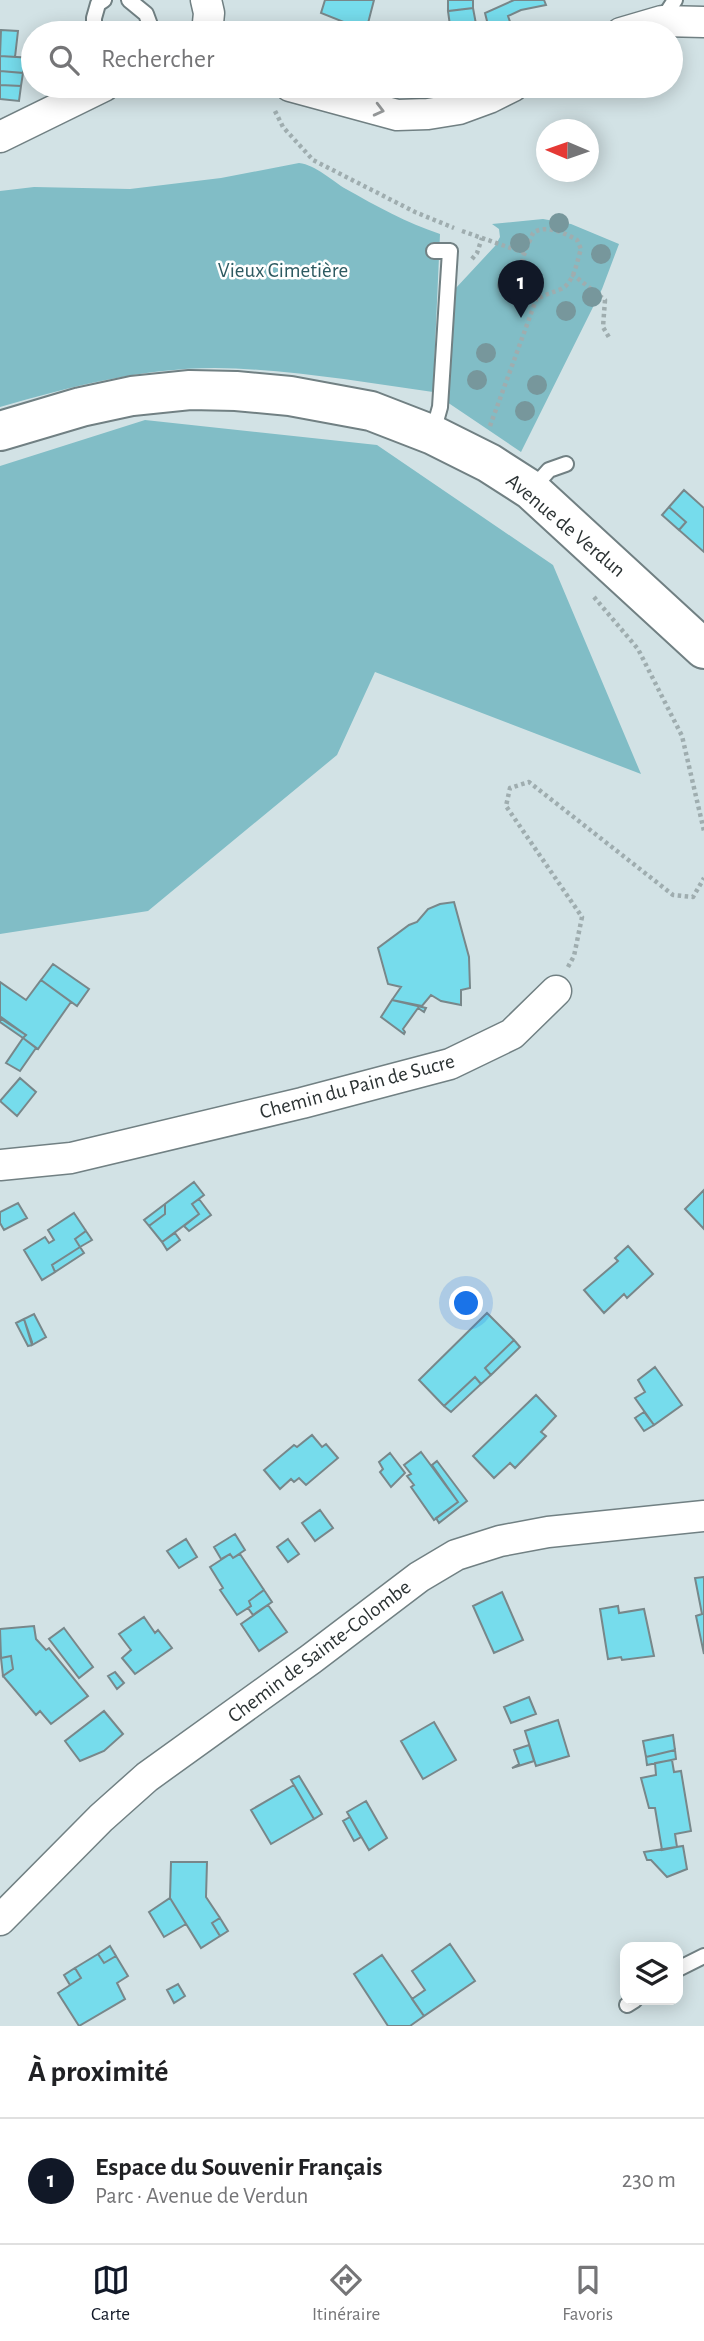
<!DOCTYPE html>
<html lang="fr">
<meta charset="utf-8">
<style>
body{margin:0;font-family:"Alegreya Sans",sans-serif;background:#f6f6f6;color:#202124}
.controls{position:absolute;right:21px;bottom:21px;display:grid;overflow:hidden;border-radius:14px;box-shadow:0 4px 18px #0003}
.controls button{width:63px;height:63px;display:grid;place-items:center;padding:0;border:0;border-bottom:2px solid #e0e0e0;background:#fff;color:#202124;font:35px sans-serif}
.compass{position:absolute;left:536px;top:119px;width:63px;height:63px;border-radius:50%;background:#fff;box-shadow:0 4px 18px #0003;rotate:272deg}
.you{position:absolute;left:467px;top:1304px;width:24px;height:24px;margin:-18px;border:5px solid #fff;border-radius:50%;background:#1a73e8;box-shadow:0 0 0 10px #1a73e833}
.badge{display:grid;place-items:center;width:46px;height:46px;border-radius:50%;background:#111827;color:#fff;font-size:23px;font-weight:700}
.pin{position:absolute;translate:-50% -58px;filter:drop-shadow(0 2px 4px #0008)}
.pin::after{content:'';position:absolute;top:37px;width:24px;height:21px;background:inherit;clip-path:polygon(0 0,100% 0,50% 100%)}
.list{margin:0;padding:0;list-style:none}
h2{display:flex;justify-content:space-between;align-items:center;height:91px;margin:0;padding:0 28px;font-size:30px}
h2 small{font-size:23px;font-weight:400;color:#757577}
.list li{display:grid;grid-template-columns:46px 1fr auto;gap:21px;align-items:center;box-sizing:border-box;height:126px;padding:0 28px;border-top:2px solid #e0e0e0}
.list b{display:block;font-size:26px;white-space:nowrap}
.list p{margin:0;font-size:23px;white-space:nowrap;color:#757577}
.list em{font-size:23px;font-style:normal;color:#757577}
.icon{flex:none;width:38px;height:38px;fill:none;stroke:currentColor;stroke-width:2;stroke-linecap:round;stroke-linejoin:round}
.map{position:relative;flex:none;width:704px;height:2026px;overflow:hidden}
.search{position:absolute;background:#fff;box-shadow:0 4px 18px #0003;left:21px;right:21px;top:21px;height:77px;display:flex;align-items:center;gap:18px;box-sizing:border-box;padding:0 24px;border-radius:38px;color:#757577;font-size:26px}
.sheet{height:217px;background:#fff}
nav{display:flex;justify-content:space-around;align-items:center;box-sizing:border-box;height:98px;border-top:2px solid #e0e0e0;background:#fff;font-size:19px;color:#757577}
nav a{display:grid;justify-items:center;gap:4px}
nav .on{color:#111827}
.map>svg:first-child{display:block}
</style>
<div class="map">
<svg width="704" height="2026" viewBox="0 0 704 2026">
<rect width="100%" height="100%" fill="#d2e2e5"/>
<!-- green -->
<path fill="#81bdc6" d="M 299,163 C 316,165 332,181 346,189 C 376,206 407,223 440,234 L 433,392 C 361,382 288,369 215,368 C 141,368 70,387 0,407 L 0,191 L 34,187 L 130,189 L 221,178 Z
M 543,219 L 571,224 L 619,244 L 602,289 L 521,452 L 447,402 L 455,289 L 495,246 L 500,237 L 499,229 L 492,224 Z
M 145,420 L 377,445 L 553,565 L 641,774 L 375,672 L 337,755 L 148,911 L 0,934 L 0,466 Z"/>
<!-- building -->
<path fill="#76dcec" stroke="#78878a" stroke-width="2" d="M 325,0 L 374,0 L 366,31 L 321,13 Z
M 448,0 L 473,0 L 473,8 L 448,11 Z
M 514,0 L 544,0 L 546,5 L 521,10 L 508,16 L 514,33 L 490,33 L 485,13 Z
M 473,8 L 476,24 L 451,33 L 448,11 Z
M 1,30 L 18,31 L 15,57 L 0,56 Z
M 0,56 L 33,58 L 33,67 L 25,66 L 23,73 L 0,71 Z
M 0,71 L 23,73 L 21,86 L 0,85 Z
M 0,85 L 21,86 L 19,101 L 0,99 Z
M 684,490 L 704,508 L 704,552 L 679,530 L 686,522 L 669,507 Z
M 669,507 L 686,522 L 679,530 L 662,515 Z
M 454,902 L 469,957 L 470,988 L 461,990 L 461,1005 L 441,1001 L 431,995 L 422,1006 L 392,1000 L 401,987 L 388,984 L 378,948 L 409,925 L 417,922 L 428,909 L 440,904 Z
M 53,964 L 89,989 L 77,1006 L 41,980 Z
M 41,980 L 71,1002 L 38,1049 L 23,1038 L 26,1035 L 0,1018 L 0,982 L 26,1000 Z
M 392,1000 L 426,1008 L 424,1012 L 418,1008 L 403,1029 L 405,1032 L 404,1034 L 381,1017 Z
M 1,1017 L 26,1035 L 23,1038 L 0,1022 Z
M 23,1038 L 36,1048 L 20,1071 L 6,1063 Z
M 20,1078 L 36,1092 L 17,1116 L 0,1101 Z
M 194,1182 L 204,1195 L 192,1204 L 199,1214 L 162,1242 L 149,1226 L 165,1214 L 165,1204 Z
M 704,1190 L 704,1229 L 685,1209 Z
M 199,1199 L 211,1215 L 189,1231 L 184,1226 L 199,1214 L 192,1204 Z
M 18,1203 L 27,1218 L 4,1230 L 0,1223 L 0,1212 Z
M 165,1204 L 165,1214 L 149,1226 L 144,1220 Z
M 74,1213 L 86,1231 L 75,1239 L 80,1247 L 52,1265 L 55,1272 L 42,1280 L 24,1250 L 45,1237 L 49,1243 L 54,1240 L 48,1230 Z
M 86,1231 L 92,1240 L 80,1247 L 75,1239 Z
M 175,1233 L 180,1240 L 167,1250 L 162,1242 Z
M 628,1246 L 653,1274 L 627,1298 L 624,1294 L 604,1313 L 584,1290 L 618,1261 L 615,1258 Z
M 80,1247 L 84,1253 L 55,1272 L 52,1265 Z
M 487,1313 L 514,1340 L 485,1368 L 491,1375 L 481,1384 L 475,1377 L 444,1406 L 419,1380 Z
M 34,1314 L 46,1337 L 32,1345 L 24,1319 Z
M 24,1319 L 32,1342 L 32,1345 L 28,1346 L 16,1323 Z
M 514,1340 L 520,1347 L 491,1375 L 485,1368 Z
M 655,1367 L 682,1405 L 654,1425 L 635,1398 L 645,1392 L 638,1380 Z
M 475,1377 L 481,1384 L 451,1412 L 444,1406 Z
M 536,1395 L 556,1416 L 541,1432 L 546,1436 L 515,1468 L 510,1463 L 494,1478 L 473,1456 Z
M 644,1412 L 654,1425 L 644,1431 L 635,1418 Z
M 312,1435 L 322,1447 L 326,1444 L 338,1458 L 306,1485 L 299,1478 L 294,1482 L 291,1479 L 280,1489 L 264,1470 L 294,1445 L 297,1447 Z
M 421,1452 L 458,1502 L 434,1520 L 411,1487 L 414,1485 L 407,1476 L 411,1474 L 404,1465 Z
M 390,1453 L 405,1473 L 391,1487 L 380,1472 L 383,1469 L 379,1462 Z
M 437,1461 L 467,1501 L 439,1523 L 436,1518 L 458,1502 L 432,1465 Z
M 320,1510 L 333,1528 L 315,1541 L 302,1523 Z
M 235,1534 L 245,1550 L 233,1558 L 230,1554 L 221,1559 L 214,1547 Z
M 186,1539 L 197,1557 L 179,1568 L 167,1551 Z
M 288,1539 L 299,1554 L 288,1562 L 277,1547 Z
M 230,1554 L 233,1558 L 240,1554 L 264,1590 L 249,1601 L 251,1606 L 237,1615 L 220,1590 L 223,1588 L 210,1567 Z
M 704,1577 L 704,1654 L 696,1616 L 702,1614 L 695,1578 Z
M 264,1590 L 272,1602 L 253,1615 L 248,1608 L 251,1606 L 249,1601 Z
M 502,1592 L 523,1640 L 494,1653 L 473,1606 Z
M 268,1605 L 287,1632 L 259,1651 L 241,1624 Z
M 618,1606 L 619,1613 L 644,1609 L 654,1656 L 622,1660 L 621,1657 L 608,1659 L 600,1609 Z
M 144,1617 L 155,1633 L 158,1630 L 172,1648 L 135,1674 L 122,1658 L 131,1650 L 119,1634 Z
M 34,1626 L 36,1639 L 46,1650 L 49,1648 L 88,1696 L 51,1724 L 40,1711 L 36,1715 L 3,1676 L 13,1669 L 11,1656 L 1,1658 L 0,1629 Z
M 64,1628 L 93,1667 L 79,1678 L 49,1639 Z
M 11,1656 L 13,1669 L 3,1676 L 1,1658 Z
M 115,1672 L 124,1683 L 117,1689 L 108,1676 Z
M 529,1697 L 536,1714 L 511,1723 L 504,1707 Z
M 104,1711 L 123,1734 L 104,1751 L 80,1761 L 65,1741 Z
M 558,1720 L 569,1756 L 536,1766 L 525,1731 Z
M 434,1722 L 456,1760 L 423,1779 L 401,1741 Z
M 673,1735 L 675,1750 L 646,1757 L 643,1741 Z
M 529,1745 L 534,1761 L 512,1768 L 519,1764 L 514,1750 Z
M 675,1750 L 676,1759 L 647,1765 L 646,1757 Z
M 672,1760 L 674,1772 L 681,1771 L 691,1831 L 675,1834 L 677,1847 L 662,1850 L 655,1808 L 649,1808 L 641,1778 L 656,1775 L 655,1763 Z
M 299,1776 L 322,1814 L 314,1819 L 291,1780 Z
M 294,1785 L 314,1819 L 271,1844 L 251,1810 Z
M 366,1801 L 387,1838 L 369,1850 L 347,1812 Z
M 350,1817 L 361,1837 L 354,1841 L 343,1821 Z
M 683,1846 L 687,1869 L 667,1877 L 651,1860 L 647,1860 L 644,1852 Z
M 171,1862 L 207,1862 L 206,1897 L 220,1918 L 212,1923 L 220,1936 L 201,1948 L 170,1898 Z
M 170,1898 L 186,1924 L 164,1937 L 149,1912 Z
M 220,1918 L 228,1931 L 220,1936 L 212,1923 Z
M 450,1944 L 475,1981 L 424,2016 L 412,1999 L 425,1990 L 412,1971 Z
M 110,1946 L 116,1956 L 104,1963 L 98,1954 Z
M 98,1954 L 104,1963 L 116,1956 L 128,1976 L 117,1983 L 125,1999 L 79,2026 L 58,1993 L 81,1978 L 75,1968 Z
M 382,1955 L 424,2016 L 410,2026 L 388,2026 L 354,1974 Z
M 75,1968 L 81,1978 L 70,1985 L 64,1975 Z
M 178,1984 L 185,1996 L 174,2003 L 167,1990 Z"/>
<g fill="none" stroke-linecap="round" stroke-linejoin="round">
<defs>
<path id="lane" d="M 129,0 L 146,14 L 153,33
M 662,20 L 675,0
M 94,33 L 94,18 L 98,4 L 104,0
M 433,432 L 440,407 L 450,251 L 434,251
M 532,489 L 549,470 L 566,464
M 678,1969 L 704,1956
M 627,2005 L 635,2000"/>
<path id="street" d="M 206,0 L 209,13 L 207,33
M 621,33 L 662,21 L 704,22
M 290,86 L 397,115 L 428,114 L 459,109 L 489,98 L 513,86
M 0,137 L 104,86
M 0,1165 L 71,1158 L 302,1103 L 450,1064 L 512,1034 L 556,991
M 0,1920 L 101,1818 L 147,1777 L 311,1659 L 419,1577 L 456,1555 L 500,1541 L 548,1532 L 704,1516"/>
<path id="secondary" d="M 0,431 L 81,407 L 132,396 L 190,390 L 236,391 L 290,396 L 371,411 L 433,435 L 489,463 L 531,490 L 704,649"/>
</defs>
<!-- lane casing -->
<use href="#lane" stroke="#718083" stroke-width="18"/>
<!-- street casing -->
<use href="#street" stroke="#718083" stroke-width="33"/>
<!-- secondary casing -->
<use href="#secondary" stroke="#718083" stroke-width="42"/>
<!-- path -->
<path stroke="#9fadaf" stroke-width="4.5" stroke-dasharray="3.5 3.5" stroke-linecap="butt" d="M 275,111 L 283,127 L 313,160 L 415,212 L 454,228
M 462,231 L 525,253
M 472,259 L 477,253 L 482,238
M 572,274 L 605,300 L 603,327 L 610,339
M 490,426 L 536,300 C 534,288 528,283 523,273 C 518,262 529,244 533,233 C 545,224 565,233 577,240 L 581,249 C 577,261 574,283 561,289 C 552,293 545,294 536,300
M 594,597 L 638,649 L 682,736 L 704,831
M 568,967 L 574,956 L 582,917 L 506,806 L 510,788 L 529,782 L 673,895 L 693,897 L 704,878"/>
<!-- lane -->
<use href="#lane" stroke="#fff" stroke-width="14"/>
<!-- street -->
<use href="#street" stroke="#fff" stroke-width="30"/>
<!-- secondary -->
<use href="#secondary" stroke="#fff" stroke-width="38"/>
</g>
<!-- trees -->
<g fill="#77979c">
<circle cx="559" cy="223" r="10"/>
<circle cx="520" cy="243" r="10"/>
<circle cx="601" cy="254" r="10"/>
<circle cx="507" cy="285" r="10"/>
<circle cx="592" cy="297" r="10"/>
<circle cx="566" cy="311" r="10"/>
<circle cx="486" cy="353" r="10"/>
<circle cx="477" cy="380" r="10"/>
<circle cx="537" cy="385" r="10"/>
<circle cx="525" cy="411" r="10"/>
</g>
<!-- one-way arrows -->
<defs><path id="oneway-chevron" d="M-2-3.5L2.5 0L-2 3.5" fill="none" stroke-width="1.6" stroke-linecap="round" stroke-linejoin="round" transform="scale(1.75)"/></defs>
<use stroke="#96999a" href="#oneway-chevron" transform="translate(379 110) rotate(14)"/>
<g text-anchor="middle" stroke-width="5" stroke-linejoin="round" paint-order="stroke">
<!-- park labels -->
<g font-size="21" fill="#2d5a61" stroke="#fff">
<text x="283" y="277">Vieux Cimetière</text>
</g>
<!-- street labels -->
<g font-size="21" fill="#2c3334" stroke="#fff">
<text transform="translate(566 525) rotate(40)" y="7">Avenue de Verdun</text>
<text transform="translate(357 1086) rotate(-15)" y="7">Chemin du Pain de Sucre</text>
<text transform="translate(319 1651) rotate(-37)" y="7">Chemin de Sainte-Colombe</text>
</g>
</g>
</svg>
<div class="controls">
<button><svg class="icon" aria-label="layers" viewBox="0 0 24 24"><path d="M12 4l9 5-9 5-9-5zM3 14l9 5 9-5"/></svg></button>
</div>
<svg class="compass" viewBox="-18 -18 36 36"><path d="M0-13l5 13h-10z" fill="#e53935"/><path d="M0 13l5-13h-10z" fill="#757577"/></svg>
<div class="you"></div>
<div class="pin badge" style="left:521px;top:318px">1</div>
<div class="search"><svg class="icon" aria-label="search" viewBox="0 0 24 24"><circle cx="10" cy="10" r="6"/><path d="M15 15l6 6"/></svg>Rechercher</div>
</div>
<section class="sheet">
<h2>À proximité<small></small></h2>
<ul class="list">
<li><span class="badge">1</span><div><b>Espace du Souvenir Français</b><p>Parc · Avenue de Verdun</p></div><em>230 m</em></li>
</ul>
</section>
<nav>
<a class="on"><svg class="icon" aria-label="map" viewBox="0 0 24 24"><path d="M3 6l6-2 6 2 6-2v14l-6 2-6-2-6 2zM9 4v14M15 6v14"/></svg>Carte</a>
<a><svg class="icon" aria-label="directions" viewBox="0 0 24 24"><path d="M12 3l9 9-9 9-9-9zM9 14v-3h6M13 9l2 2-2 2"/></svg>Itinéraire</a>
<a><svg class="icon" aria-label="saved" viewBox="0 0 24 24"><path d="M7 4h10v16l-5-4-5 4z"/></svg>Favoris</a>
</nav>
